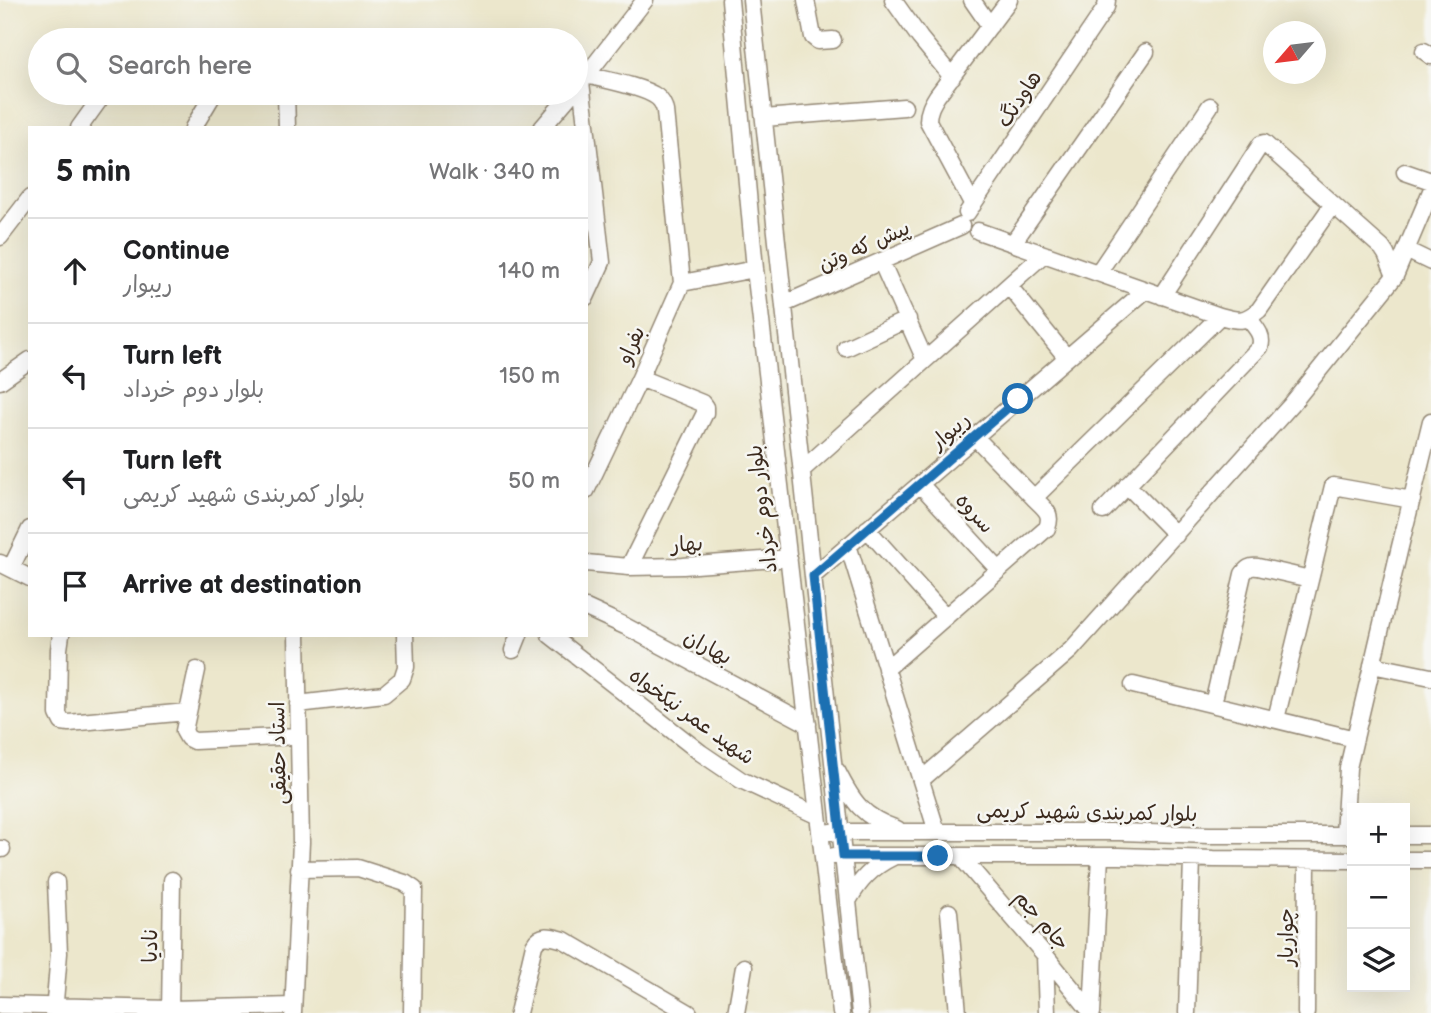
<!DOCTYPE html>
<meta charset="utf-8">
<style>
body{margin:0;font-family:"Balsamiq Sans","Playpen Sans Arabic",sans-serif;background:#f6f6f6;color:#202124}
.controls{position:absolute;right:21px;bottom:21px;display:grid;overflow:hidden;border-radius:0px;box-shadow:0 7px 28px #0002}
.controls button{width:63px;height:63px;display:grid;place-items:center;padding:0;border:0;border-bottom:2px solid #e0e0e0;background:#fff;color:#202124;font:35px sans-serif}
.compass{position:absolute;left:1263px;top:21px;width:63px;height:63px;border-radius:50%;background:#fff;box-shadow:0 7px 28px #0002;rotate:242deg}
.stop{position:absolute;width:21px;height:21px;margin:-16px;border:5px solid #1f6fb2;border-radius:50%;background:#fff}
.stop.end{background:#1f6fb2;border-color:#fff;box-shadow:0 2px 7px #0008}
.list{margin:0;padding:0;list-style:none}
h2{display:flex;justify-content:space-between;align-items:center;height:91px;margin:0;padding:0 28px;font-size:30px}
h2 small{font-size:23px;font-weight:400;color:#757577}
.list li{display:grid;grid-template-columns:46px 1fr auto;gap:21px;align-items:center;box-sizing:border-box;height:105px;padding:0 28px;border-top:2px solid #e0e0e0}
.list b{display:block;font-size:26px;white-space:nowrap}
.list p{margin:0;font-size:23px;white-space:nowrap;color:#757577}
.list em{font-size:23px;font-style:normal;color:#757577}
.icon{flex:none;width:38px;height:38px;fill:none;stroke:currentColor;stroke-width:2;stroke-linecap:round;stroke-linejoin:round}
.map{position:relative;flex:none;width:1431px;height:1013px;overflow:hidden}
.search{position:absolute;background:#fff;box-shadow:0 7px 28px #0002;left:28px;top:28px;width:560px;height:77px;display:flex;align-items:center;gap:18px;box-sizing:border-box;padding:0 24px;border-radius:38px;color:#757577;font-size:26px}
.panel{position:absolute;background:#fff;box-shadow:0 7px 28px #0002;left:28px;top:126px;width:560px;height:511px;border-radius:0px}
.map>svg:first-child{display:block}
</style>
<div class="map">
<svg width="1431" height="1013" viewBox="0 0 1431 1013">
<rect width="100%" height="100%" fill="#f6f6f2"/>
<filter id="ink" filterUnits="userSpaceOnUse"><feTurbulence type="fractalNoise" baseFrequency=".0143" numOctaves="2"/><feDisplacementMap in="SourceGraphic" scale="14" xChannelSelector="R" yChannelSelector="G"/><feConvolveMatrix kernelMatrix="1 2 1 2 8 2 1 2 1" color-interpolation-filters="sRGB"/></filter>
<filter id="wash" filterUnits="userSpaceOnUse"><feTurbulence type="fractalNoise" baseFrequency=".00686" numOctaves="4" result="noise"/><feDisplacementMap in="SourceGraphic" scale="28" xChannelSelector="R" yChannelSelector="G"/><feGaussianBlur stdDeviation="1.57" result="paint"/><feColorMatrix in="noise" values="0 0 0 0 0 0 0 0 0 0 0 0 0 0 0 0 0 1.4 0 .05"/><feComposite in="paint" operator="in"/></filter>
<g filter="url(#wash)">
<rect width="100%" height="100%" fill="#ece7cc"/>
</g>
<g filter="url(#ink)">
<g fill="none" stroke-linecap="round" stroke-linejoin="round">
<defs>
<path id="minor" d="M 730,0 L 755,269 L 841,1013
M 751,0 L 860,1013
M 806,0 L 813,37 L 818,41 L 833,40
M 893,0 L 920,38 L 952,77
M 972,0 L 990,26
M 1424,51 L 1431,56
M 586,75 C 602,79 645,87 657,97 C 661,100 664,106 665,111 L 682,283
M 582,81 L 645,0
M 581,82 L 602,262 L 586,297
M 286,93 L 287,128
M 764,118 L 904,107
M 79,128 L 102,96
M 193,128 L 214,93
M 542,128 L 572,93
M 1405,172 L 1431,181
M 973,205 L 928,121 C 928,111 932,104 937,96 L 1009,0
M 967,213 L 1106,7 L 1107,0
M 978,231 L 1220,316
M 0,237 L 30,198
M 1013,243 L 1146,52
M 1406,250 L 1431,262
M 881,261 L 925,360
M 1098,273 L 1210,106
M 1009,286 L 1067,358
M 1162,296 L 1261,144 L 1264,143 L 1382,248 L 1386,254 L 1395,276
M 784,304 L 961,226
M 846,348 L 908,319
M 0,381 L 30,360
M 975,437 L 1034,498
M 802,470 L 1044,254
M 920,484 L 999,570
M 1127,485 L 1176,535
M 586,491 L 640,378 L 682,283 L 755,269
M 1103,511 L 1260,347 C 1264,335 1255,327 1248,318
M 867,529 L 946,617
M 848,545 L 937,832
M 0,563 L 30,578
M 586,563 L 629,567 L 683,566 L 789,558
M 629,567 L 705,413 L 705,407 L 702,403 L 640,378
M 11,568 L 30,529
M 813,576 L 1146,290
M 586,608 L 625,626 L 808,724
M 61,635 L 59,649 L 58,714 L 62,722 L 69,723 L 187,712
M 550,635 L 701,753 L 741,780 L 818,816
M 513,650 L 519,635
M 1372,665 L 1431,677
M 886,669 L 1047,528 C 1053,513 1044,508 1034,498 L 1220,316 C 1238,321 1243,323 1259,310 L 1333,204
M 197,670 L 184,731 L 188,738 L 194,741 L 299,736
M 1133,685 L 1355,739
M 298,704 L 384,694 L 402,679 L 406,667 L 405,635
M 1213,704 L 1243,574 C 1247,568 1250,566 1258,567 L 1310,579
M 1276,719 L 1333,486 L 1412,500
M 837,771 C 853,803 863,817 897,829
M 921,780 L 1071,650 L 1291,405 L 1395,276 L 1431,191
M 830,832 L 1120,832 L 1209,835 L 1352,835
M 1344,835 L 1348,768 L 1399,551 L 1431,421
M 1405,835 L 1431,835
M 0,849 L 2,849
M 834,856 L 1119,856 L 1214,859 L 1352,860
M 960,856 L 1045,955 L 1092,1013
M 1405,860 L 1431,860
M 299,869 L 358,868 L 405,883 L 414,889 L 412,1013
M 848,901 C 859,881 872,867 893,857
M 949,912 L 958,1013
M 1045,955 L 1047,1013
M 0,1005 L 170,1009 L 293,1006
M 54,1013 L 59,953 L 56,882
M 170,1013 L 172,880
M 293,1013 L 301,842 L 297,635
M 518,1013 L 534,945 C 541,932 553,937 564,940 L 689,1013
M 736,1013 L 744,967
M 1092,1013 L 1100,856
M 1187,1013 L 1192,859
M 1306,1013 L 1307,861"/>
</defs>
<!-- minor casing -->
<use href="#minor" stroke="#948875" stroke-width="19"/>
<!-- minor -->
<use href="#minor" stroke="#fff" stroke-width="16"/>
</g>
</g>
<g fill="none" stroke-linecap="round" stroke-linejoin="round" filter="url(#ink)">
<!-- route -->
<path stroke="#1f6fb2" stroke-width="9" d="M 938,856 L 843,856 L 813,576 L 1018,399"/>
</g>
<g text-anchor="middle" stroke-width="5" stroke-linejoin="round" paint-order="stroke">
<!-- street labels -->
<g font-size="21" fill="#3b2a1e" stroke="#f6f6f2">
<text transform="translate(1019 99) rotate(-56)" y="7">هاودنگ</text>
<text transform="translate(864 246) rotate(-24)" y="7">پیش که وتن</text>
<text transform="translate(631 345) rotate(-66)" y="7">بفراو</text>
<text transform="translate(950 431) rotate(-41)" y="7">ریبوار</text>
<text transform="translate(762 509) rotate(-97)" y="7">بلوار دوم خرداد</text>
<text transform="translate(975 513) rotate(48)" y="7">سروه</text>
<text transform="translate(687 544) rotate(-3)" y="7">بهار</text>
<text transform="translate(708 647) rotate(28)" y="7">بهاران</text>
<text transform="translate(692 716) rotate(36)" y="7">شهید عمر نیکخواه</text>
<text transform="translate(278 753) rotate(-91)" y="7">استاد حقیقی</text>
<text transform="translate(1087 812) rotate(1)" y="7">بلوار کمربندی شهید کریمی</text>
<text transform="translate(1042 920) rotate(49)" y="7">جام جم</text>
<text transform="translate(1286 937) rotate(-90)" y="7">چواریار</text>
<text transform="translate(150 946) rotate(-89)" y="7">نادیا</text>
</g>
</g>
</svg>
<div class="controls">
<button>+</button>
<button>−</button>
<button><svg class="icon" aria-label="layers" viewBox="0 0 24 24"><path d="M12 4l9 5-9 5-9-5zM3 14l9 5 9-5"/></svg></button>
</div>
<svg class="compass" viewBox="-18 -18 36 36"><path d="M0-13l5 13h-10z" fill="#e53935"/><path d="M0 13l5-13h-10z" fill="#757577"/></svg>
<div class="stop" style="left:1018px;top:399px"></div>
<div class="stop end" style="left:938px;top:856px"></div>
<div class="search"><svg class="icon" aria-label="search" viewBox="0 0 24 24"><circle cx="10" cy="10" r="6"/><path d="M15 15l6 6"/></svg>Search here</div>
<section class="panel">
<h2>5 min<small>Walk · 340 m</small></h2>
<ul class="list">
<li><svg class="icon" aria-label="ahead" viewBox="0 0 24 24"><path d="M12 20V5M6 11l6-6 6 6"/></svg><div><b>Continue</b><p>ریبوار</p></div><em>140 m</em></li>
<li><svg class="icon" aria-label="left" viewBox="0 0 24 24"><path d="M17 20v-9H6M10 6l-5 5 5 5"/></svg><div><b>Turn left</b><p>بلوار دوم خرداد</p></div><em>150 m</em></li>
<li><svg class="icon" aria-label="left" viewBox="0 0 24 24"><path d="M17 20v-9H6M10 6l-5 5 5 5"/></svg><div><b>Turn left</b><p>بلوار کمربندی شهید کریمی</p></div><em>50 m</em></li>
<li><svg class="icon" aria-label="arrive" viewBox="0 0 24 24"><path d="M6 21V4h12l-3 4 3 4H6"/></svg><div><b>Arrive at destination</b></div></li>
</ul>
</section>
</div>
